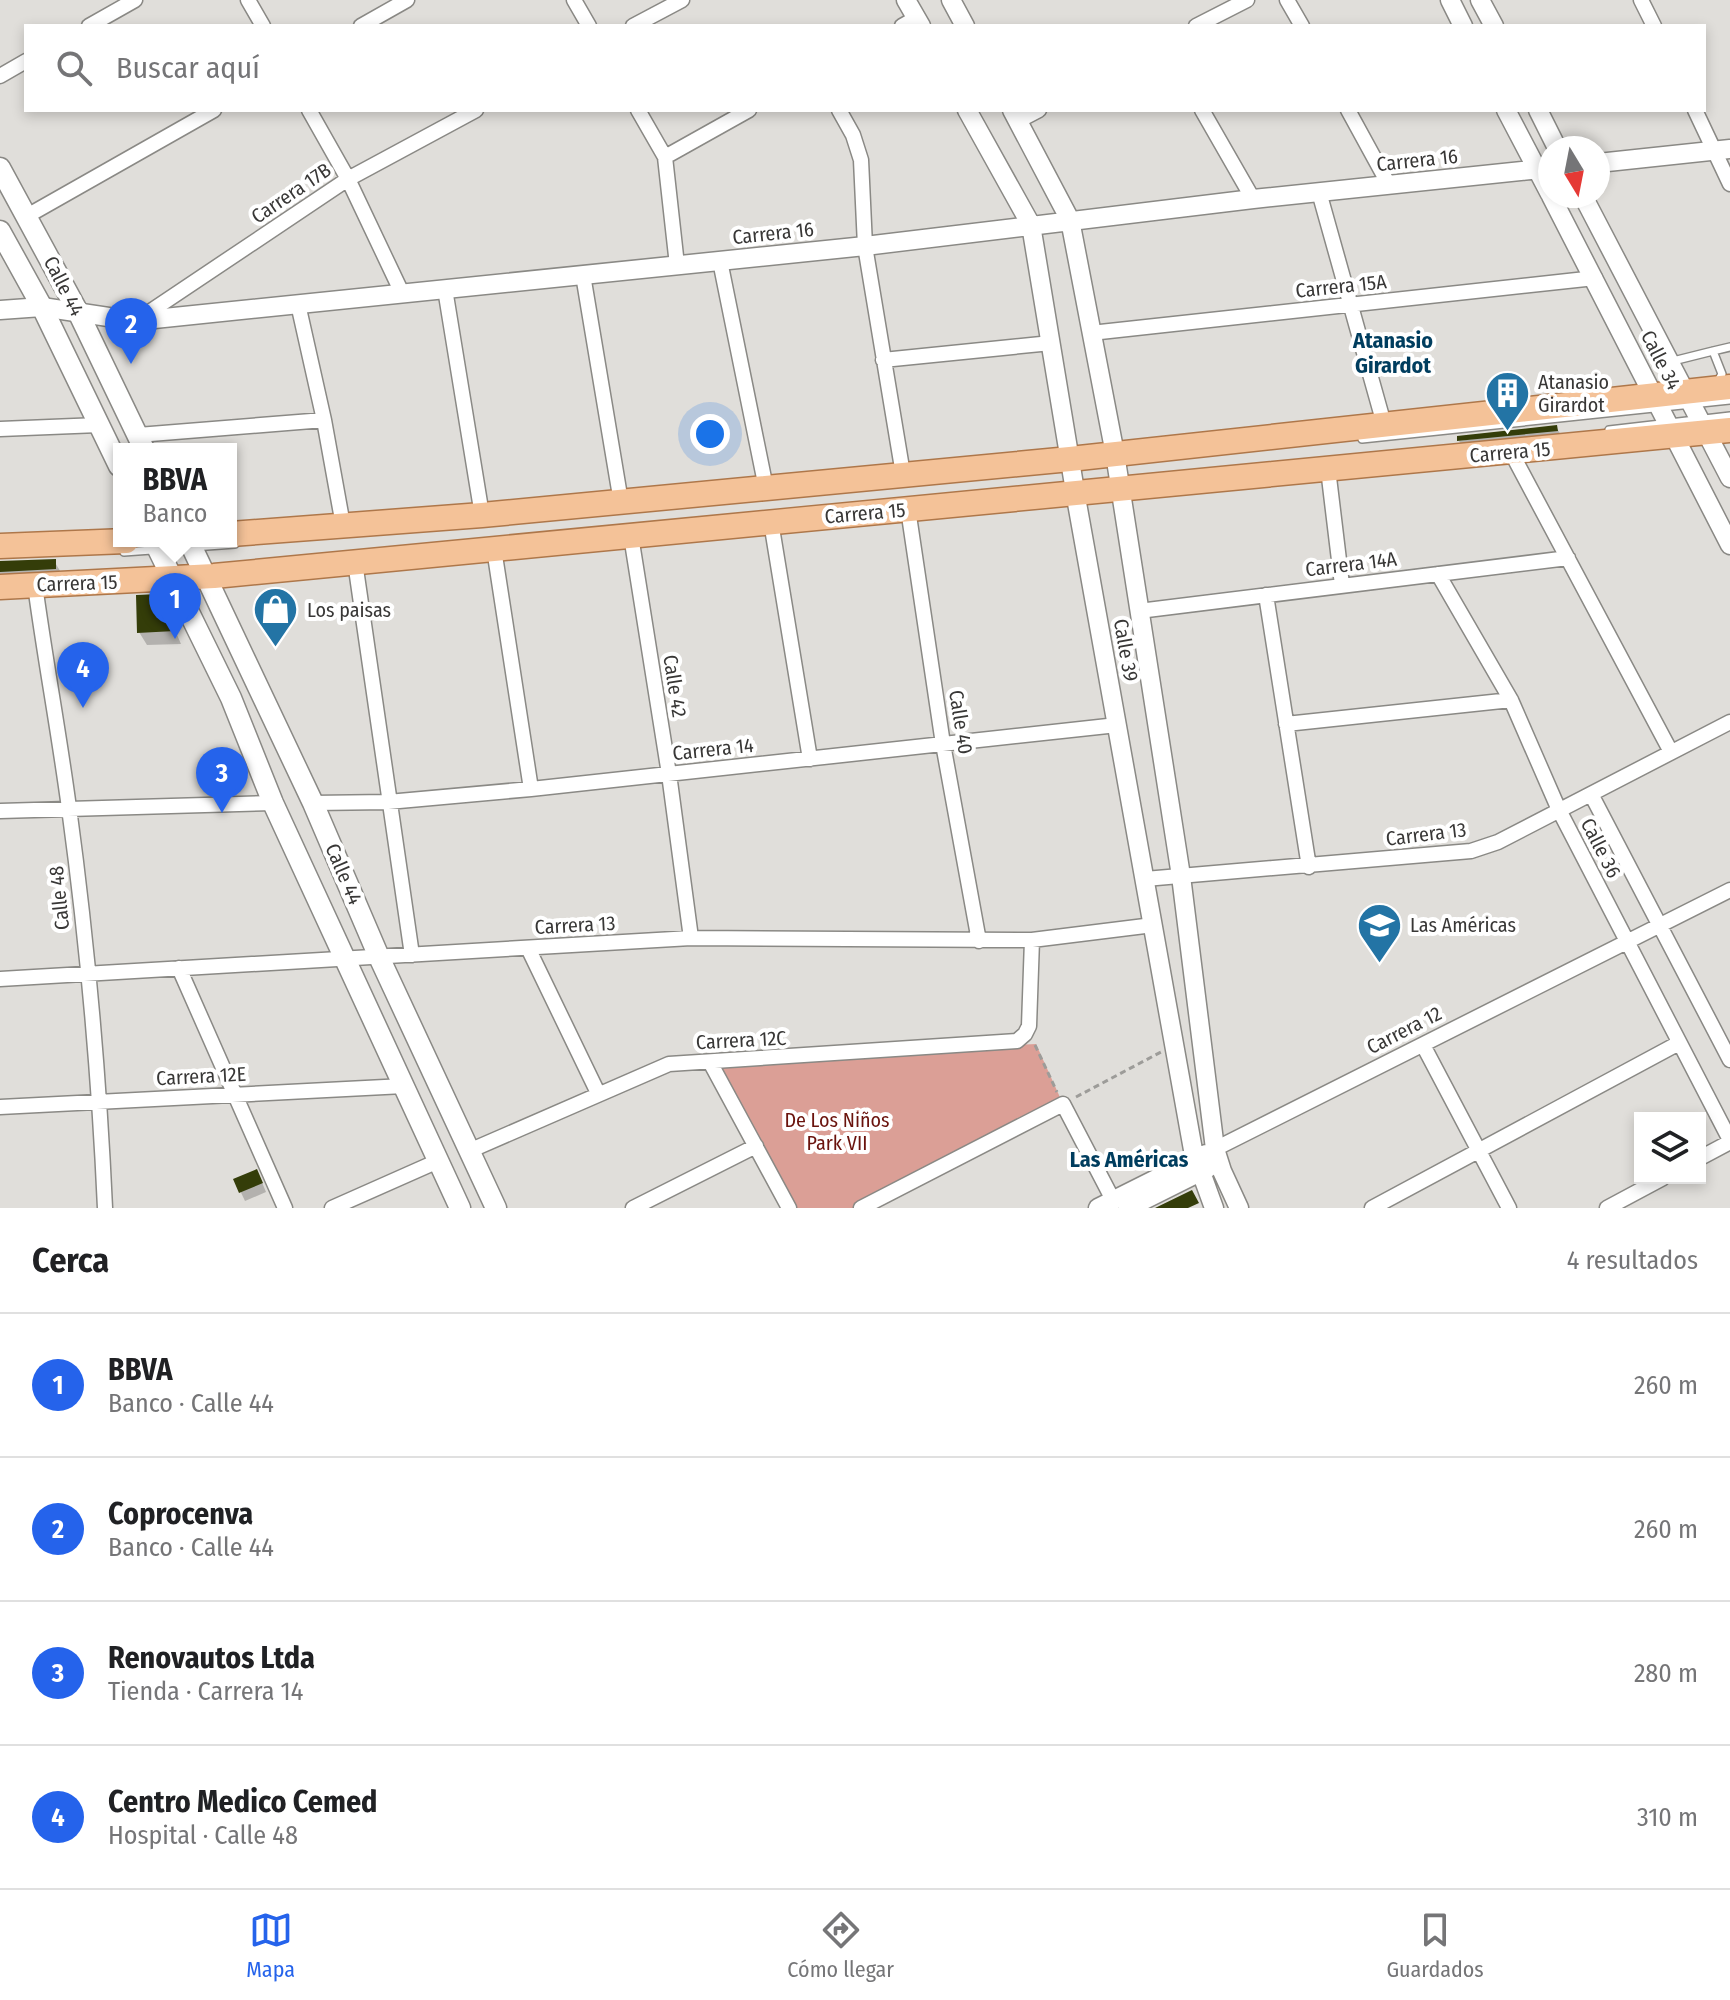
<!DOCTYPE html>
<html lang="es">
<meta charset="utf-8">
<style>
body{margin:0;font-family:"Fira Sans Condensed",sans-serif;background:#f6f6f6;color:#202124}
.controls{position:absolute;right:24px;bottom:24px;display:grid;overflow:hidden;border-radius:0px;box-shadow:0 4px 12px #0003}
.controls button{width:72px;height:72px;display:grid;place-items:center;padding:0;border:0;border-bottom:2px solid #e0e0e0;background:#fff;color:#202124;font:40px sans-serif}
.compass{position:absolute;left:1538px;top:136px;width:72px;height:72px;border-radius:50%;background:#fff;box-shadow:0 4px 12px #0003;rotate:170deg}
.you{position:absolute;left:710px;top:434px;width:28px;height:28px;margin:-20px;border:6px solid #fff;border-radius:50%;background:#1a73e8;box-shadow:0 0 0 12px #1a73e833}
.badge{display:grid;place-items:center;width:52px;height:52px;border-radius:50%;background:#2563eb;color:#fff;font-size:26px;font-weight:700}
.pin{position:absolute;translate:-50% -66px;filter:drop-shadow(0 2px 4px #0008)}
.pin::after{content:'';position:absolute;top:42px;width:28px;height:24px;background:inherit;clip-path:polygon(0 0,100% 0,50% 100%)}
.popup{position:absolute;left:113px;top:443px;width:124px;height:104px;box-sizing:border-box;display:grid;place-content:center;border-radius:0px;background:#fff;filter:drop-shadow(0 2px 6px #0005);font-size:26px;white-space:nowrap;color:#757577}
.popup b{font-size:30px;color:#202124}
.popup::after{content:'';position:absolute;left:50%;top:100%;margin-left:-16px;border:16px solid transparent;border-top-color:#fff}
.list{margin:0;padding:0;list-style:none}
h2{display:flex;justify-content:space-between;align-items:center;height:104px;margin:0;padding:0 32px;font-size:34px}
h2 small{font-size:26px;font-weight:400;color:#757577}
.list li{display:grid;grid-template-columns:52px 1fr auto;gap:24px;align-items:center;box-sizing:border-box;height:144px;padding:0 32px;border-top:2px solid #e0e0e0}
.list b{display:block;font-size:30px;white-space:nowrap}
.list p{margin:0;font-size:26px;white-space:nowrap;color:#757577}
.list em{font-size:26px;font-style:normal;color:#757577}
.icon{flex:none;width:44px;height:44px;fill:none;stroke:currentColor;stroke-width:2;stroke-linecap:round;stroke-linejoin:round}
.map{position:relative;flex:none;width:1730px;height:1208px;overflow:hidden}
.search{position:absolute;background:#fff;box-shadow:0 4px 12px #0003;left:24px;right:24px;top:24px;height:88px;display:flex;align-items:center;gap:20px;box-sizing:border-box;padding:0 28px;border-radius:0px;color:#757577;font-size:30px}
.sheet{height:680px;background:#fff}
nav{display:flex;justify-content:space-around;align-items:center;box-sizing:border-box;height:112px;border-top:2px solid #e0e0e0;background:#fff;font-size:22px;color:#757577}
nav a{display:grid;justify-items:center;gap:4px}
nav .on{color:#2563eb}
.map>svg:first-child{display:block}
</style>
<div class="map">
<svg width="1730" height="1208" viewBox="0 0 1730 1208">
<rect width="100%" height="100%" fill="#e0deda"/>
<!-- green -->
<path fill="#db9f96" d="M 1036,1044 L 1063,1104 L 861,1208 L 789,1208 L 710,1062 Z"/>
<!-- shadow -->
<path fill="#0003" d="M 1556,427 L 1564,440 L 1467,453 L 1459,441 Z
M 54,561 L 62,574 L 0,586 L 0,563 Z
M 159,596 L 166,609 L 181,644 L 147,645 L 139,632 Z
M 235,1180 L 261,1180 L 266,1192 L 245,1201 Z"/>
<!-- building -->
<path fill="#343d09" d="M 1557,425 L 1558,431 L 1457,441 L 1457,436 Z
M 56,559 L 56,569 L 0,572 L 0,561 Z
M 160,594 L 175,631 L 137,633 L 136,595 Z
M 257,1169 L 263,1183 L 239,1193 L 233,1179 Z
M 1192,1190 L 1199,1203 L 1188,1208 L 1155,1208 Z"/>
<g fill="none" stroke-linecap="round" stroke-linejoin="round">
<defs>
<path id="service" d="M 1673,361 L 1713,351
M 1718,381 L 1722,374 L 1713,351 L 1730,347
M 1609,430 L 1730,416
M 1362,439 L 1730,400
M 124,552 L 235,544"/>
<path id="minor" d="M 248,0 L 263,26
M 574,0 L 589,26
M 1287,0 L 1302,26
M 1641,0 L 1654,26
M 89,26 L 135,0
M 361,26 L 407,0
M 633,26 L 682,0
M 902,26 L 916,18
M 1196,26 L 1247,0
M 0,76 L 26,61
M 309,110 L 348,179 L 402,293
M 638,110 L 665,157 L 677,265
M 839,110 L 853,135 L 861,160 L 865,246 L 903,474
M 1202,110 L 1253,199
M 1348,110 L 1389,185
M 1695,110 L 1730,184
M 1018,121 L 1039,110
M 665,157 L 749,110
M 1319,192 L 1384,424
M 27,216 L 214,110
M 720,261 L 766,488
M 583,275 L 621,502
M 445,289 L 482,515
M 298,304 L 324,420 L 343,525
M 136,321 L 348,179 L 476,110
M 1091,333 L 1595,278
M 883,360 L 1051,343
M 0,429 L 99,425
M 138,435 L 324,420
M 1511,452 L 1671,752
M 1328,469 L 1342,585
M 908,509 L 943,744 L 979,941
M 771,522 L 810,759
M 631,536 L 669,774 L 691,938
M 494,549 L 531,789
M 355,562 L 412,955
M 1438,574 L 1511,700 L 1559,810 L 1730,1140
M 35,585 C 45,659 59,733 69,808 C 87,940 99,1074 105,1208
M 1266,595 L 1309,867
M 1139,611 L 1568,558
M 1286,724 L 1511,700
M 1591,794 L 1730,1060
M 313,803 L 388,802 L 531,789 L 1117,725
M 0,811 L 273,803
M 1145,879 L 1471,851 L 1498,842 L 1730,722
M 528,948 L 598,1093
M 179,968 L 285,1208
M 0,979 L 691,938 L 1032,940 L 1153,925
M 1423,1045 L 1509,1208
M 710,1062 L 789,1208
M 0,1107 L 404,1086
M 1215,1149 L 1730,890
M 469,1151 L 669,1064 L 1017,1041 L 1025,1034 L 1029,1026 L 1032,940
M 1700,1158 L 1730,1142
M 332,1208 L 438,1161
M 633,1208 L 756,1146
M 861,1208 L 1063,1104 L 1113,1200
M 1372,1208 L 1679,1043
M 1607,1208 L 1663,1178"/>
<path id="tertiary" d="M 906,0 L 921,26
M 951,0 L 965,26
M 1450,0 L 1463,26
M 1480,0 L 1494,26
M 967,110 L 1031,225 L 1077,503 L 1193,1150 L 1214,1208
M 1012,110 L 1070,220 L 1115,454 L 1181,876 L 1215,1149 L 1222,1171 L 1239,1208
M 1506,110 L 1550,194
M 1538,110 L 1557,148
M 1598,163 L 1730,149
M 1551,196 L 1730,545
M 1583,196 L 1730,478
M 0,310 L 42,307 L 135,321 L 865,246 L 1253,199 L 1550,168
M 1098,1208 L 1206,1154
M 1128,1208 L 1208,1168"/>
<path id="secondary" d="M 0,168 L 78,312 L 144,449
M 0,231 L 42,307 L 119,466
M 154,541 L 231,698 L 273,803 L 460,1208
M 189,541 L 313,803 L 379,957 L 496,1208"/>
<path id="primary" d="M 231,534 L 482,515 L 1070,459 L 1730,387
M 0,546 L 126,541
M 0,587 L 214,576 L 1730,430"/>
</defs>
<!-- service casing -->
<use href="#service" stroke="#8a8985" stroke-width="10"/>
<!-- minor casing -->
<use href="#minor" stroke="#8a8985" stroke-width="17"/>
<!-- tertiary casing -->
<use href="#tertiary" stroke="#8a8985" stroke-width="21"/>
<!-- secondary casing -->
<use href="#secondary" stroke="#8a8985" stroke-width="23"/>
<!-- primary casing -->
<use href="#primary" stroke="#ae774a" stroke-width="27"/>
<!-- path -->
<path stroke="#9d9c99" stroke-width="3" stroke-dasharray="6 4" stroke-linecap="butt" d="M 1035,1045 L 1057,1092
M 1076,1097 L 1161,1052"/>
<!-- service -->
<use href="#service" stroke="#fff" stroke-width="7"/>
<!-- minor -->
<use href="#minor" stroke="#fff" stroke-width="14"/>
<!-- tertiary -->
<use href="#tertiary" stroke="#fff" stroke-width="18"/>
<!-- secondary -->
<use href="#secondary" stroke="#fff" stroke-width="20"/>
<!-- primary -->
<use href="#primary" stroke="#f4c298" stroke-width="24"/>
</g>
<!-- icons -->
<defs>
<symbol id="building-pin" viewBox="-11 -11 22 30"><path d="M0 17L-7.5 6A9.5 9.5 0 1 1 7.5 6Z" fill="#2374a5" stroke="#fff"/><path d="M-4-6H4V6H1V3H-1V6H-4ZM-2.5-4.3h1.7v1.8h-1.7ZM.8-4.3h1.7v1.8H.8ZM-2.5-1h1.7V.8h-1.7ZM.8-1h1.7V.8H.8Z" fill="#fff"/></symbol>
<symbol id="shop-pin" viewBox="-11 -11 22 30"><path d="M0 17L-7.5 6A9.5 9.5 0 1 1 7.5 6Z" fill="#2374a5" stroke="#fff"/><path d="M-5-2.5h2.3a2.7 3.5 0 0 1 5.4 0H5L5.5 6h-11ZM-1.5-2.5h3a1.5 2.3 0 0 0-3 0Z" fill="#fff"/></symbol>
<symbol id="school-pin" viewBox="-11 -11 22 30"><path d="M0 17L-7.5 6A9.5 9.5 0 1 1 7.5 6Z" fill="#2374a5" stroke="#fff"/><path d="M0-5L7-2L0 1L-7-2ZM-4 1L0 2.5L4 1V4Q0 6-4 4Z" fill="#fff"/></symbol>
</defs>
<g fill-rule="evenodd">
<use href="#building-pin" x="1482" y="368" width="51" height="69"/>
<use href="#shop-pin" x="250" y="584" width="51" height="69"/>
<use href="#school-pin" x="1354" y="900" width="51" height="69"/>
</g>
<g text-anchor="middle" stroke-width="8" stroke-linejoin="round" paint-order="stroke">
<!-- street labels -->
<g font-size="20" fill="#383736" stroke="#fff">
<text transform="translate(1417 160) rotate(-6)" y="7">Carrera 16</text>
<text transform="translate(291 193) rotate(-34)" y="7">Carrera 17B</text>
<text transform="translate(773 233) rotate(-6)" y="7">Carrera 16</text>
<text transform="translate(64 286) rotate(63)" y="7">Calle 44</text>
<text transform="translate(1341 286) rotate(-6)" y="7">Carrera 15A</text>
<text transform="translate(1661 360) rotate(63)" y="7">Calle 34</text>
<text transform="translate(1510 452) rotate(-5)" y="7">Carrera 15</text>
<text transform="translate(865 513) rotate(-5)" y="7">Carrera 15</text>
<text transform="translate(1351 564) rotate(-7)" y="7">Carrera 14A</text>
<text transform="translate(77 583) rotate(-2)" y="7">Carrera 15</text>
<text transform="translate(1126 650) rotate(80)" y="7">Calle 39</text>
<text transform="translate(675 686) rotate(81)" y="7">Calle 42</text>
<text transform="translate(961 722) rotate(81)" y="7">Calle 40</text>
<text transform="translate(713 749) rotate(-6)" y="7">Carrera 14</text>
<text transform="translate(1426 834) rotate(-7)" y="7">Carrera 13</text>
<text transform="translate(1601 848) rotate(63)" y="7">Calle 36</text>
<text transform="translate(344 874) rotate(67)" y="7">Calle 44</text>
<text transform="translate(59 898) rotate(-96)" y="7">Calle 48</text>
<text transform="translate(575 925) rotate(-3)" y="7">Carrera 13</text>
<text transform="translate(1404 1030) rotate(-27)" y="7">Carrera 12</text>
<text transform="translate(741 1040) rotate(-3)" y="7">Carrera 12C</text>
<text transform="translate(201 1076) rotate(-3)" y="7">Carrera 12E</text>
</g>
<!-- poi labels -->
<g font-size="20" fill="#383736" stroke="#fff" text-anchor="start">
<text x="1538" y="389">Atanasio<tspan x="1538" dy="23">Girardot</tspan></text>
<text x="307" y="617">Los paisas</text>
<text x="1410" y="932">Las Américas</text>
</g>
<!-- park labels -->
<g font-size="20" fill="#6a130d" stroke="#fff">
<text x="837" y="1127">De Los Niños<tspan x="837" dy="23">Park VII</tspan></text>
</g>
<!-- neighbourhood labels -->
<g font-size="22" font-weight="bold" fill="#003d5e" stroke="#fff">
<text x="1393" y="348">Atanasio<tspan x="1393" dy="25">Girardot</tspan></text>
<text x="1129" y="1167">Las Américas</text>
</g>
</g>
</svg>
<div class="controls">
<button><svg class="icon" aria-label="layers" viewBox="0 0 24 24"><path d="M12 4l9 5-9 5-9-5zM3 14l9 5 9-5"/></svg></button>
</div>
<svg class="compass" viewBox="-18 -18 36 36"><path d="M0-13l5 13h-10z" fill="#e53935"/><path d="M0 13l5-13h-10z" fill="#757577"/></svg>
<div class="you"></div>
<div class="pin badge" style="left:175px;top:639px">1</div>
<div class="popup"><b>BBVA</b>Banco</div>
<div class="pin badge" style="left:131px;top:364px">2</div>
<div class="pin badge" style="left:222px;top:813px">3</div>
<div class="pin badge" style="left:83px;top:708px">4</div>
<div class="search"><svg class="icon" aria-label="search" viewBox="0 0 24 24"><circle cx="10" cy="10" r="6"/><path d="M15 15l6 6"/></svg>Buscar aquí</div>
</div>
<section class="sheet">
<h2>Cerca<small>4 resultados</small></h2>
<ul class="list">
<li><span class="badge">1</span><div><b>BBVA</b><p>Banco · Calle 44</p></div><em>260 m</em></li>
<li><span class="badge">2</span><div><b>Coprocenva</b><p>Banco · Calle 44</p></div><em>260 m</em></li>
<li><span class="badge">3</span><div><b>Renovautos Ltda</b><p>Tienda · Carrera 14</p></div><em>280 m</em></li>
<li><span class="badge">4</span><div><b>Centro Medico Cemed</b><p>Hospital · Calle 48</p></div><em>310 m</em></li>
</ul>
</section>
<nav>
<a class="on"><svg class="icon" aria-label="map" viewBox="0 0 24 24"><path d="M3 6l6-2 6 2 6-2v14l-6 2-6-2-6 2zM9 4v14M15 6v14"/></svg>Mapa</a>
<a><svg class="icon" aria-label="directions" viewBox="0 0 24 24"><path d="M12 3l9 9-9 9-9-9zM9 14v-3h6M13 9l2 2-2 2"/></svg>Cómo llegar</a>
<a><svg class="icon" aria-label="saved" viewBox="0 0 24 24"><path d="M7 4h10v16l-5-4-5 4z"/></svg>Guardados</a>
</nav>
